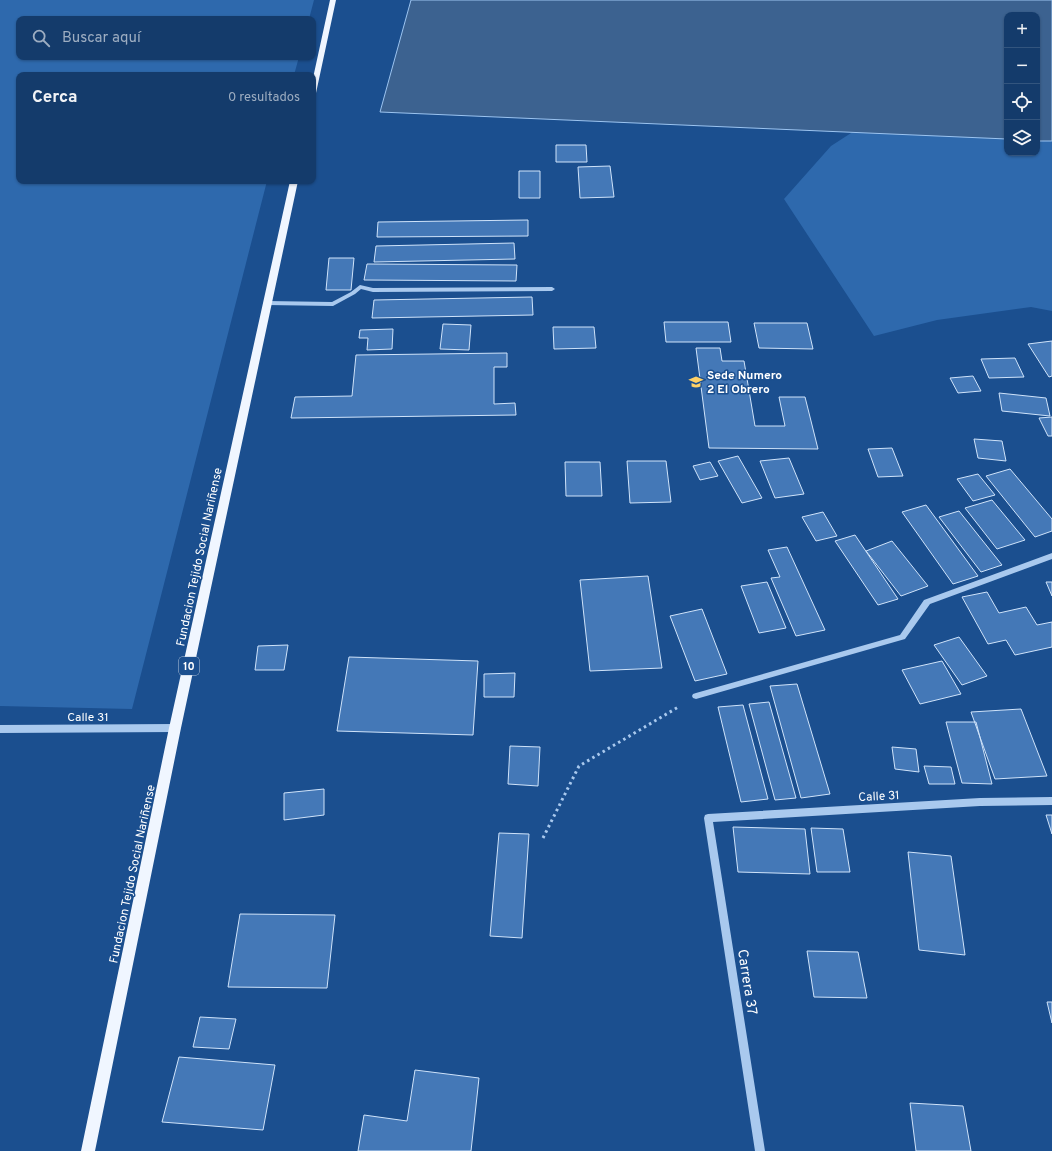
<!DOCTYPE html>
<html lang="es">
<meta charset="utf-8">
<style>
body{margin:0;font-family:Overpass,sans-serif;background:#1d4271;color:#f1f3f6}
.controls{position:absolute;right:12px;top:12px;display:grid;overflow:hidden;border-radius:8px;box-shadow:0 1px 3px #0004}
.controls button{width:36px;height:36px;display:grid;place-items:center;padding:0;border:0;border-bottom:1px solid #33557e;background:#143b6b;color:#f1f3f6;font:20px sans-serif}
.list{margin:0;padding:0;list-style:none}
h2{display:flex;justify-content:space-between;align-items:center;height:52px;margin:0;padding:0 16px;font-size:17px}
h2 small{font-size:13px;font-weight:400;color:#9dadc1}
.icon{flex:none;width:22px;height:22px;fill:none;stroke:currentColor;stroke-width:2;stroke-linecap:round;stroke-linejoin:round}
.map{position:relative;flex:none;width:1052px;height:1151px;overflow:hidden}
.search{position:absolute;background:#143b6b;box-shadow:0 1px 3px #0004;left:16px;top:16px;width:300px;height:44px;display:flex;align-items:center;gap:10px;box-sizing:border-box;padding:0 14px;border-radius:8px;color:#9dadc1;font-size:15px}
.panel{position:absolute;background:#143b6b;box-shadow:0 1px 3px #0004;left:16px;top:72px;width:300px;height:112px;border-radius:8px}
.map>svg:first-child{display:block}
</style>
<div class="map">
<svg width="1052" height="1151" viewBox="0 0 1052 1151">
<rect width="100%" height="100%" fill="#1b4f8f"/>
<!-- green -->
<path fill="#2e69ad" d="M 0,0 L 314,0 L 309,19 L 19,19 L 19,57 L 299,57 L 294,75 L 19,75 L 19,181 L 267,181 L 132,709 L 0,706 Z
M 865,124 L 1007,135 L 1007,153 L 1037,153 L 1037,138 L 1052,139 L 1052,311 L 1031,307 L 937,320 L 874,336 L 784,199 L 831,146 Z"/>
<!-- water -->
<path fill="#3c6290" stroke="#9cc4f0" d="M 411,0 L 1052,0 L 1052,141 L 1037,141 L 1037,15 L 1007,15 L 1007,139 L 380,112 Z"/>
<!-- building -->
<path fill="#4478b7" stroke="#cfe3fa" d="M 556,145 L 586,145 L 587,162 L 556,162 Z
M 610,166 L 614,197 L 580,198 L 578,167 Z
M 519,171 L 540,171 L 540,198 L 519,198 Z
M 528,220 L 528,236 L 377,237 L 378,222 Z
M 514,243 L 515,259 L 374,262 L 376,246 Z
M 329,258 L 354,258 L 351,290 L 326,290 Z
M 367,264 L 517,265 L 516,281 L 364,280 Z
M 532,297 L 533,315 L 372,318 L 374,300 Z
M 664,322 L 728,322 L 731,342 L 666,342 Z
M 754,323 L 807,323 L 813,349 L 759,348 Z
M 443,324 L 471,325 L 469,350 L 440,349 Z
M 553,327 L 594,327 L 596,348 L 554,349 Z
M 393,329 L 392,349 L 367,350 L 368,338 L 359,338 L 360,330 Z
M 1052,341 L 1052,376 L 1049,377 L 1028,344 Z
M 696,348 L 720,348 L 722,361 L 744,361 L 755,426 L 785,426 L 779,397 L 805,397 L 818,449 L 709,448 Z
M 507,353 L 507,367 L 494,367 L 494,404 L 515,403 L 516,415 L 291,418 L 295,397 L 352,396 L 356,355 Z
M 1015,358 L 1024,377 L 989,378 L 981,359 Z
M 973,376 L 981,391 L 958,393 L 950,378 Z
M 999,393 L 1046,398 L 1050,416 L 1002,411 Z
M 1052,417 L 1052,436 L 1048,436 L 1039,418 Z
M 974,439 L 1002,441 L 1006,461 L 978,458 Z
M 892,448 L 903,476 L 878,477 L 868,449 Z
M 738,456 L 762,498 L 742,503 L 718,461 Z
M 789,458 L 804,494 L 775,498 L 760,461 Z
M 627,461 L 666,461 L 671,502 L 630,503 Z
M 565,462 L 600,462 L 602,496 L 566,496 Z
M 710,462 L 718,476 L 700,480 L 693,466 Z
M 1010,469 L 1052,519 L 1052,531 L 1035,537 L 986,476 Z
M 978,474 L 995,495 L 973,501 L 957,479 Z
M 992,500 L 1025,540 L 997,549 L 965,508 Z
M 926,505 L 978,576 L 953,584 L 902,512 Z
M 959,511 L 1002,565 L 981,572 L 939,517 Z
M 823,512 L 837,536 L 816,541 L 802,517 Z
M 855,535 L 898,599 L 878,605 L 835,541 Z
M 892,541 L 928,586 L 901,596 L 866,551 Z
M 787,547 L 825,630 L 796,636 L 771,578 L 780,577 L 768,550 Z
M 648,576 L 662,668 L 590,671 L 580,580 Z
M 767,582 L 786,628 L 759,633 L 741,586 Z
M 1046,582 L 1052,582 L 1052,596 Z
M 987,592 L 999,613 L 1026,607 L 1037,625 L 1052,622 L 1052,647 L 1015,655 L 1006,640 L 988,644 L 962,597 Z
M 702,609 L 727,674 L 695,681 L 670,616 Z
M 959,637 L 987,676 L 962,685 L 934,645 Z
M 288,645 L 284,670 L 255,670 L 258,646 Z
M 349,657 L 478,661 L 473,735 L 337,731 Z
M 942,661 L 961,694 L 920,704 L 902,670 Z
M 515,673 L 514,697 L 484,697 L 484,674 Z
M 797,684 L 830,794 L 801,798 L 770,686 Z
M 769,702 L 796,798 L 775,800 L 749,704 Z
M 743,705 L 768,799 L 741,802 L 718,707 Z
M 1021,709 L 1047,776 L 995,779 L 971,712 Z
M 946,722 L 976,722 L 992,784 L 962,783 Z
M 510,746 L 540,747 L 538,786 L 508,784 Z
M 892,747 L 916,749 L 919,772 L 895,769 Z
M 924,766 L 951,767 L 955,784 L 929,784 Z
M 324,789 L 324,815 L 284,820 L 284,793 Z
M 1046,815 L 1052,815 L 1052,834 Z
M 733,827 L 805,829 L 810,874 L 738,872 Z
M 811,828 L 843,829 L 850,872 L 817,872 Z
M 499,833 L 529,834 L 522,938 L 490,936 Z
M 908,852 L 951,856 L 965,955 L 919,950 Z
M 240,914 L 335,915 L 327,988 L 228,987 Z
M 807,951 L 858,952 L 867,998 L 814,997 Z
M 1047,1002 L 1052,1002 L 1052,1023 Z
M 200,1017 L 236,1019 L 229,1049 L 193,1047 Z
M 179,1057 L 275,1065 L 263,1130 L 162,1122 Z
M 415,1070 L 479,1078 L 471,1151 L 358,1151 L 364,1115 L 407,1121 Z
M 910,1103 L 963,1106 L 971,1151 L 916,1151 Z"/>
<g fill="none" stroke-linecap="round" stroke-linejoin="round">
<!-- path -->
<path stroke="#a9c9ee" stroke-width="3" stroke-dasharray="2.5 3.5" stroke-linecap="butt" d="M 543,838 L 579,766 L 680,706"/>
<!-- minor -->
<path fill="#a9c9ee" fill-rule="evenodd" d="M 360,285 L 373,288 L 552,287 L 555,289 L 552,291 L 373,292 L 361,289 L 355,294 L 333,306 L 267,305 L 264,303 L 267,301 L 332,302 L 351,292 Z
M 1052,553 L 1052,559 L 930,604 L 905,639 L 696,699 L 693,698 L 692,696 L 693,694 L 696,693 L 900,635 L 924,600 Z
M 175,724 L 178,725 L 179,728 L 178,731 L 175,732 L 0,733 L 0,725 Z
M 1052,797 L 1052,805 L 980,806 L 713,822 L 765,1151 L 755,1151 L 704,818 L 705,815 L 708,814 L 980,798 Z"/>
<!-- major -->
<path fill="#f0f6ff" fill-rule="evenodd" d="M 330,0 L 336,0 L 316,93 L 313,95 L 313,78 Z
M 290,181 L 298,181 L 181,728 L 95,1151 L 81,1151 L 169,728 Z"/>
</g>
<!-- icons -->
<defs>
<symbol id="school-bare" viewBox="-9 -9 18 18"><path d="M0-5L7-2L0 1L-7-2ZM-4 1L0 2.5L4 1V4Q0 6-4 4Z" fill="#ffd166" stroke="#1b4f8f" stroke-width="2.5" paint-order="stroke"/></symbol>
</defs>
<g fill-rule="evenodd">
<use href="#school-bare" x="686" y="372" width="20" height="20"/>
</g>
<g text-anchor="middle" stroke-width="3" stroke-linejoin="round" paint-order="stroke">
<!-- shield labels -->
<rect fill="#1b4f8f" stroke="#bbcadd" stroke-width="1" x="179" y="657" width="20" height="18" rx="3"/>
<g font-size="11" font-weight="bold" fill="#fff">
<text x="189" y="670">10</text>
</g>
<!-- poi labels -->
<g font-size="12" font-weight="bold" fill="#fff" stroke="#1b4f8f" text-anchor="start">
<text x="707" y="379">Sede Numero<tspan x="707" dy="14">2 El Obrero</tspan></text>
</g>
<!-- street labels -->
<g font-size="12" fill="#fff" stroke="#1b4f8f">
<text transform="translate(199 557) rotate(-78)" y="4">Fundacion Tejido Social Nariñense</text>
<text x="88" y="721">Calle 31</text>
<text transform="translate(879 796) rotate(-3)" y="4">Calle 31</text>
<text transform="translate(132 874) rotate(-78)" y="4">Fundacion Tejido Social Nariñense</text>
</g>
<!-- near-street labels -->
<g font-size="14" fill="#fff" stroke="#1b4f8f">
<text transform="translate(748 982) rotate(81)" y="5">Carrera 37</text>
</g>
</g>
</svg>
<div class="controls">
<button>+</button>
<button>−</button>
<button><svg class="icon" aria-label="locate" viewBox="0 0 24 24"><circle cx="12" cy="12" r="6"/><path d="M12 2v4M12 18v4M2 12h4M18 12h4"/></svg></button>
<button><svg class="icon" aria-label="layers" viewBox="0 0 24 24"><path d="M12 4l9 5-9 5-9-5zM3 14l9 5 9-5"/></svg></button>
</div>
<div class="search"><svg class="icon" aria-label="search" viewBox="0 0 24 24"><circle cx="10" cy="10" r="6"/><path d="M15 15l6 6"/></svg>Buscar aquí</div>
<section class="panel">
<h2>Cerca<small>0 resultados</small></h2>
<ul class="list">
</ul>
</section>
</div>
